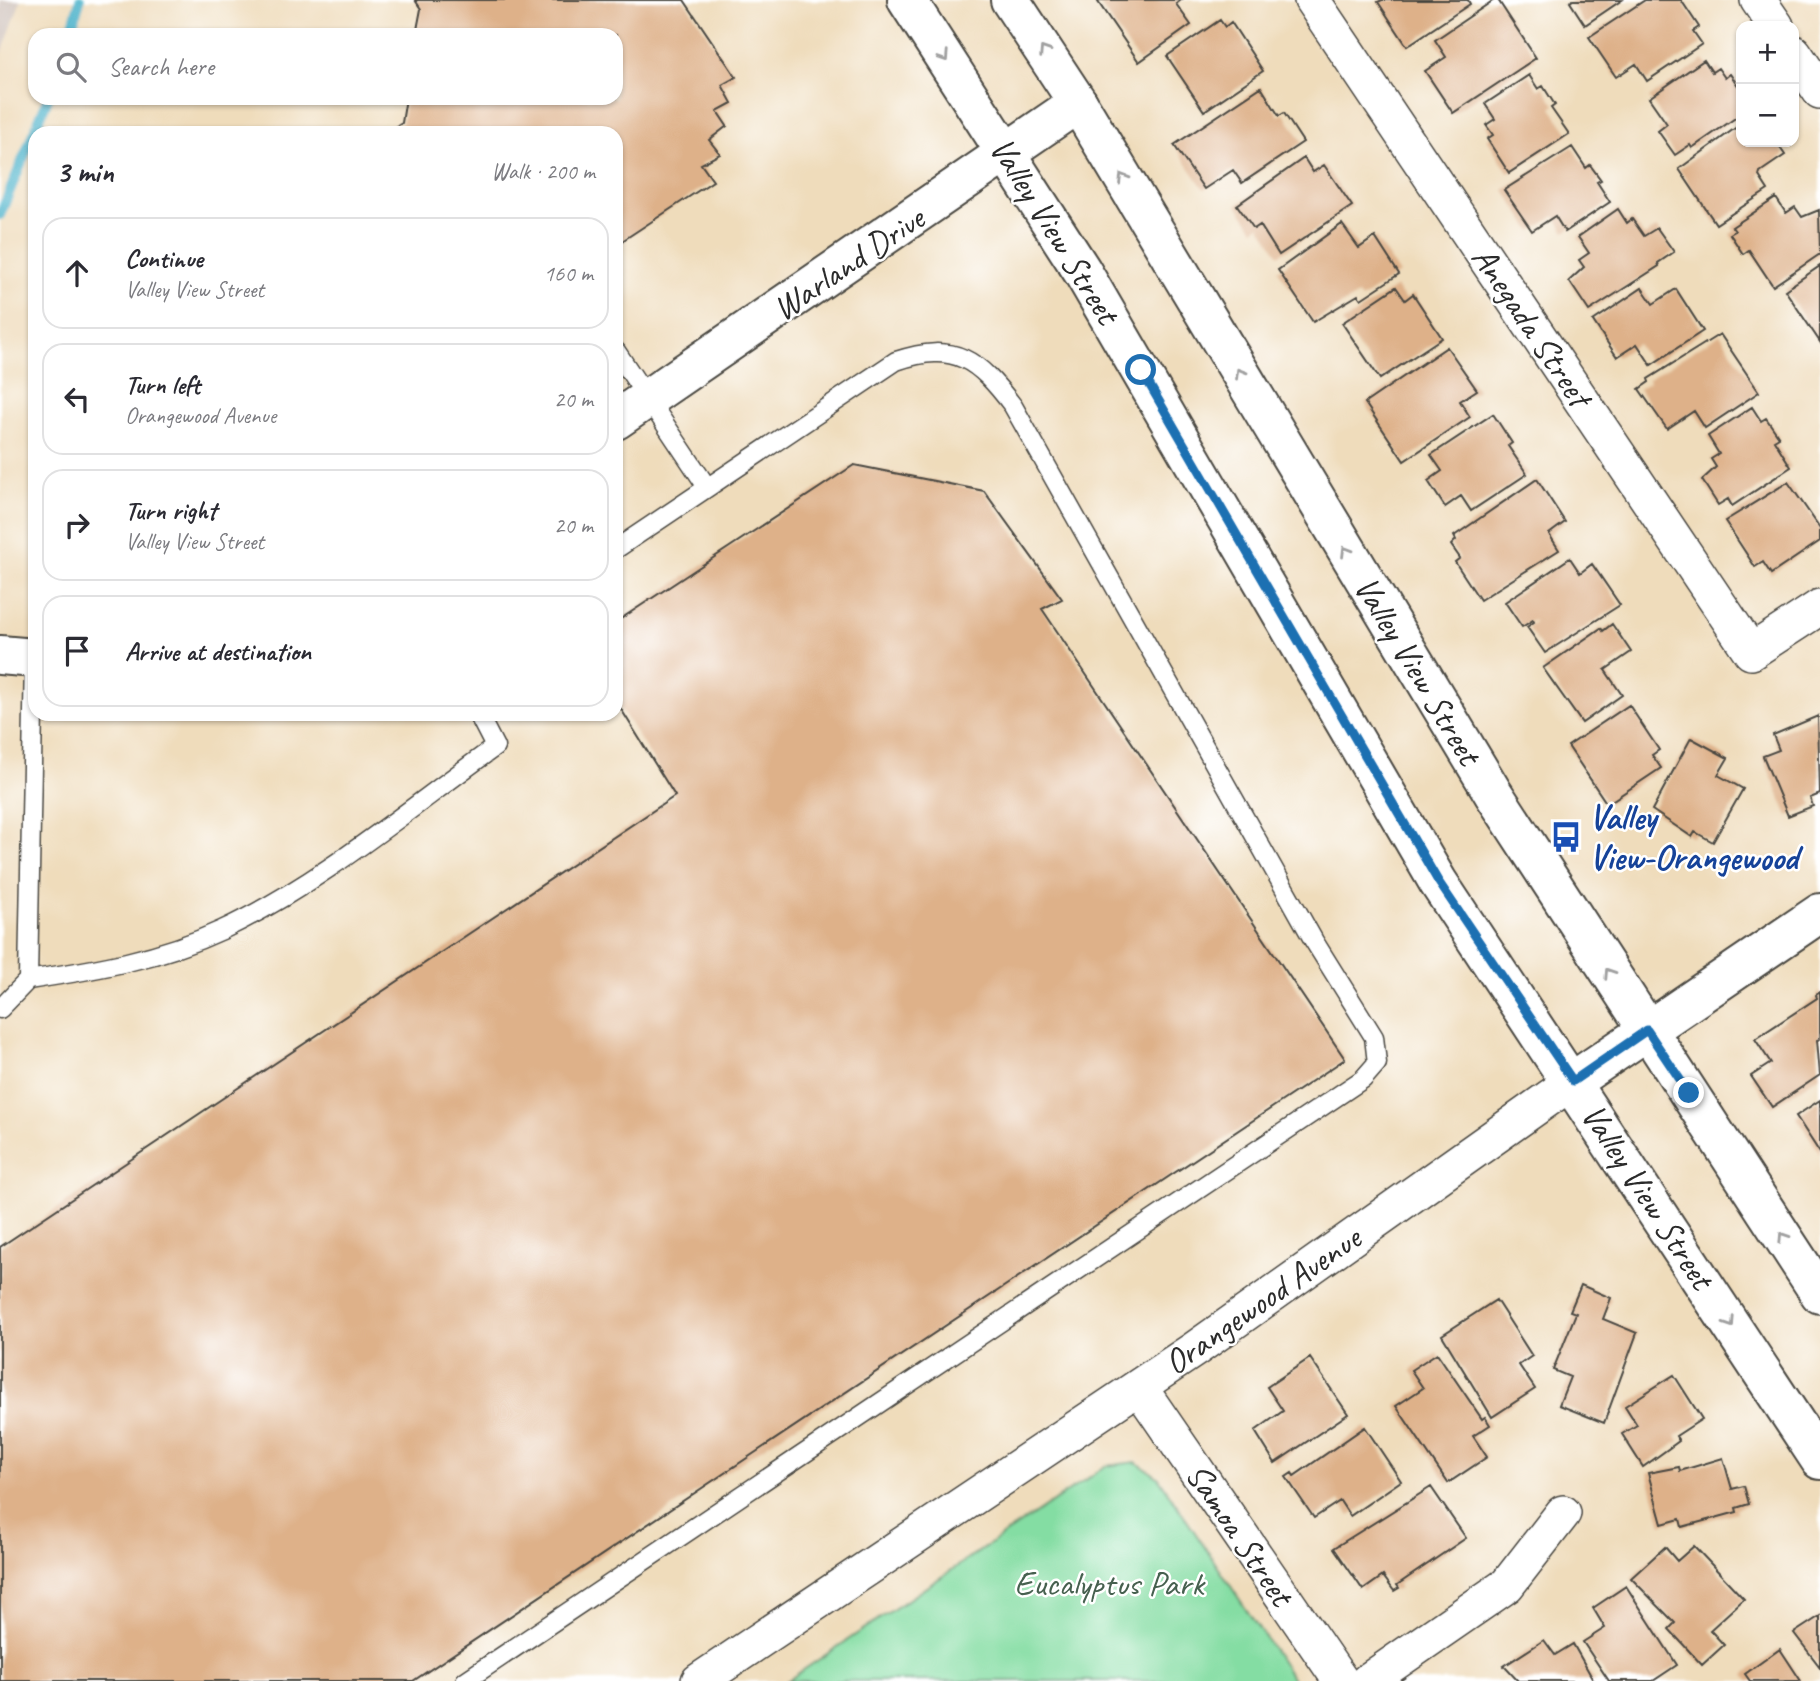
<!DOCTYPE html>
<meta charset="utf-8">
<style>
body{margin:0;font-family:Caveat,sans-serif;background:#f7f7f7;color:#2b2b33}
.controls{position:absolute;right:21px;top:21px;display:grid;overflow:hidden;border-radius:14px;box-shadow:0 2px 5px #0004}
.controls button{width:63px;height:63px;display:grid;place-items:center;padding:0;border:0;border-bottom:2px solid #e1e1e2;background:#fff;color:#2b2b33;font:35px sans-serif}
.stop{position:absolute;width:21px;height:21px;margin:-16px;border:5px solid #1f6fb2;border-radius:50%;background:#fff}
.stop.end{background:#1f6fb2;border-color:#fff;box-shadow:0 2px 7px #0008}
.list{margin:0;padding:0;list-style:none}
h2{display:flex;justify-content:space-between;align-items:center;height:91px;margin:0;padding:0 28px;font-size:30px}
h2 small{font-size:23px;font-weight:400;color:#7c7c81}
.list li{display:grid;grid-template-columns:46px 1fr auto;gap:21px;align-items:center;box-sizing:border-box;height:112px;margin:0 14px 14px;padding:0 14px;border:2px solid #e1e1e2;border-radius:21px}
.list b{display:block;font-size:26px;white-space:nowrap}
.list p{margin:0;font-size:23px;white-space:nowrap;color:#7c7c81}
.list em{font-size:23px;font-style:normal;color:#7c7c81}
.icon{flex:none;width:38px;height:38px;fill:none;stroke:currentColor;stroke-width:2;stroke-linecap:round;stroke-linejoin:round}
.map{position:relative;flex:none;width:1820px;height:1681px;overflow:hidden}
.search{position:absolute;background:#fff;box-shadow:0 2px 5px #0004;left:28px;top:28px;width:595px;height:77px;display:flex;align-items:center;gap:18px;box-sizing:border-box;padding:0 24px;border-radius:21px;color:#7c7c81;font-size:26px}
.panel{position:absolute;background:#fff;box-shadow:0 2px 5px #0004;left:28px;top:126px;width:595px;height:595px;border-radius:21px}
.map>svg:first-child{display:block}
</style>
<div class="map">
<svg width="1820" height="1681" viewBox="0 0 1820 1681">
<rect width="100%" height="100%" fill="#fff"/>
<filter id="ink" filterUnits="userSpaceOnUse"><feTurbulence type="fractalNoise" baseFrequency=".0143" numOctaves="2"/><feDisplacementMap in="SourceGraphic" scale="14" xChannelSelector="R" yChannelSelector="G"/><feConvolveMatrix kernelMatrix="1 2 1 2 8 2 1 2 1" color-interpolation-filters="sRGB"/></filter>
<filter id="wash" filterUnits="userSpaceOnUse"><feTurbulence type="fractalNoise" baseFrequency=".00686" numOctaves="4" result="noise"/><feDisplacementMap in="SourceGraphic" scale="28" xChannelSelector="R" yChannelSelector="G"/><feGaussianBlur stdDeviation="1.57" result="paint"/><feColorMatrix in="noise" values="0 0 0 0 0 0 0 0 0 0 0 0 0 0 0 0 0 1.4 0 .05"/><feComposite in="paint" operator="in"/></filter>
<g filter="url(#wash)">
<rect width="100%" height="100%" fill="#efdcbb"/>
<!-- industrial -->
<path fill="#cec1b9" d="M 0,0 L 21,0 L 0,59 Z"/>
<!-- green -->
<path fill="#84dda3" stroke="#588467" stroke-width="2" d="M 1136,1462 L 1158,1477 L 1294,1681 L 787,1681 L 1106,1466 Z"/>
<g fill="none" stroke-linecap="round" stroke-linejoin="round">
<!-- stream -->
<path stroke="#4ab1c9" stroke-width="10" d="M 70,35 L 80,0
M 0,215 L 48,98"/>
</g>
<g id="blocks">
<!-- building -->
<path fill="#deb189" d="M 415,0 L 684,0 L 736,77 L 722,85 L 732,103 L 717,111 L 727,126 L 709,140 L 720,154 L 701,164 L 713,181 L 616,245 L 616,133 L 386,133 L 402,123 L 406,98 L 616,98 L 616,35 L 416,35 L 421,9 Z
M 1101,0 L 1181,0 L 1176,4 L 1191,25 L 1139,62 L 1098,2 Z
M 1382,0 L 1468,0 L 1470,4 L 1407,46 L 1378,2 Z
M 1494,0 L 1498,0 L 1536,58 L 1453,113 L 1425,71 L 1446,57 L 1435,40 Z
M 1573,0 L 1622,0 L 1585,25 L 1570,2 Z
M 1645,0 L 1681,0 L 1699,27 L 1693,31 L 1702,44 L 1647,81 L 1636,64 L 1616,77 L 1589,37 Z
M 1220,20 L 1225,27 L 1231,22 L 1263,71 L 1204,111 L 1167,56 Z
M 1704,60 L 1712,72 L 1718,68 L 1725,78 L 1730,74 L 1741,90 L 1741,114 L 1692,148 L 1690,145 L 1675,155 L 1658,131 L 1667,124 L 1649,98 Z
M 1529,75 L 1538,89 L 1543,86 L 1555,105 L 1551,108 L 1569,134 L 1509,173 L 1487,139 L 1493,135 L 1486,125 L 1495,119 L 1485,104 Z
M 1261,87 L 1279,116 L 1284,113 L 1303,142 L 1242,183 L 1233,170 L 1204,189 L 1174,145 Z
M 1741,124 L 1741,142 L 1776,142 L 1785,155 L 1760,172 L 1759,176 L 1768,190 L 1716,224 L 1679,169 Z
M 1572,147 L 1586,168 L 1590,165 L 1601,180 L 1597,182 L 1610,202 L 1565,232 L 1555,216 L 1532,231 L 1504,190 Z
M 1304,158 L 1313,172 L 1324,165 L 1352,206 L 1279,255 L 1260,225 L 1254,229 L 1237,205 Z
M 1776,198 L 1786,213 L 1795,207 L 1802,217 L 1819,210 L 1820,254 L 1773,286 L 1749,250 L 1743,254 L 1730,234 L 1735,231 L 1732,227 Z
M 1618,209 L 1627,223 L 1632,219 L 1644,236 L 1657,228 L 1674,252 L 1658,263 L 1659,266 L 1589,311 L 1569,281 L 1584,267 L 1579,260 L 1589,253 L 1578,237 Z
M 1342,224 L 1359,248 L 1375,237 L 1399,274 L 1361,299 L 1358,295 L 1313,322 L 1278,270 Z
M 1820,266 L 1820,342 L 1785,290 Z
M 1396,287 L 1405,300 L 1413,294 L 1442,338 L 1380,379 L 1342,323 Z
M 1642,288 L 1653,304 L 1676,289 L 1703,331 L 1651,365 L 1637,344 L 1617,357 L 1593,321 Z
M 1720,334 L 1759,392 L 1705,428 L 1694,411 L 1667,429 L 1639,389 L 1649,382 L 1648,379 Z
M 1447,347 L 1477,390 L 1460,401 L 1470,417 L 1404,461 L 1365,403 Z
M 1752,407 L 1761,421 L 1766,418 L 1779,437 L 1774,440 L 1791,467 L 1732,506 L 1728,499 L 1718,505 L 1702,480 L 1716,467 L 1711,459 L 1719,454 L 1708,436 Z
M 1493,414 L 1512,443 L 1508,446 L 1527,474 L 1471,511 L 1461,496 L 1445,507 L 1428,481 L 1442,471 L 1431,455 Z
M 854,465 L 984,491 L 1062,599 L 1042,609 L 1345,1059 L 413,1681 L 0,1681 L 0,1247 L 675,796 L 616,701 L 616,622 Z
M 1537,479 L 1565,522 L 1549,534 L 1559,550 L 1480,600 L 1455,562 L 1460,558 L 1451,545 L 1456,540 L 1454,536 Z
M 1788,482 L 1820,528 L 1820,541 L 1771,574 L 1763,562 L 1755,567 L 1725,521 Z
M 1570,558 L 1580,573 L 1592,564 L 1620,605 L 1545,653 L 1527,627 L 1534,622 L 1533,620 L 1522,627 L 1505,602 Z
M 1612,624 L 1631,652 L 1605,670 L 1622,695 L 1582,723 L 1543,668 L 1601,628 L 1603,631 Z
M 1629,705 L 1659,750 L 1652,755 L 1661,768 L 1607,804 L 1568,746 Z
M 1818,716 L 1820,794 L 1810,798 L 1813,806 L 1788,816 L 1763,756 L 1779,750 L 1773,735 Z
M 1691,738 L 1728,758 L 1718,775 L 1743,789 L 1713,842 L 1695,832 L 1692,837 L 1652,810 Z
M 1820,992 L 1820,1039 L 1817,1040 L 1820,1075 L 1772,1107 L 1751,1076 L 1771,1063 L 1755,1039 L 1817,998 L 1816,995 Z
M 1820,1100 L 1820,1153 L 1796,1116 Z
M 1581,1285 L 1611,1298 L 1603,1319 L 1637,1333 L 1604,1423 L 1559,1405 L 1570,1377 L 1553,1370 L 1576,1313 L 1570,1311 Z
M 1496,1300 L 1532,1356 L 1519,1365 L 1535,1389 L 1492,1417 L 1442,1335 Z
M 1437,1353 L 1482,1419 L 1485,1417 L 1490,1425 L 1473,1436 L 1487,1457 L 1448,1483 L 1396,1406 L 1423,1388 L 1411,1370 Z
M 1310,1358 L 1348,1414 L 1275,1463 L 1255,1431 L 1283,1411 L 1267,1387 Z
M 1674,1375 L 1702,1419 L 1676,1436 L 1679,1441 L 1643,1467 L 1622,1434 L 1637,1425 L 1625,1406 Z
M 1365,1427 L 1401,1481 L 1350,1516 L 1340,1501 L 1314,1518 L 1286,1477 L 1292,1473 L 1294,1476 Z
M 1723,1458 L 1732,1489 L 1744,1486 L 1749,1504 L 1736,1508 L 1737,1512 L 1682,1527 L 1680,1519 L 1662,1524 L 1648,1473 L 1679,1467 L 1680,1471 Z
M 1431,1487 L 1466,1538 L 1397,1585 L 1399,1588 L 1394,1591 L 1383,1576 L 1363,1590 L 1334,1548 Z
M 1694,1546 L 1744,1599 L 1710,1630 L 1724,1645 L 1702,1665 L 1669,1629 L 1675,1623 L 1631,1578 L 1665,1547 L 1677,1561 Z
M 1626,1586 L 1677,1665 L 1653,1681 L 1609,1681 L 1583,1642 L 1605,1628 L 1593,1608 Z
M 1820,1616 L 1820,1667 L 1794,1633 Z
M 1544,1640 L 1555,1655 L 1573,1644 L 1594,1681 L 1518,1681 L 1504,1666 Z
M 1780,1649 L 1801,1681 L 1750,1681 L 1745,1674 Z"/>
</g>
</g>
<g filter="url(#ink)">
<use href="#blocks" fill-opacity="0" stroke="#484641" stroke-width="2"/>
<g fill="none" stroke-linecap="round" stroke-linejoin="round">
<defs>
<path id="lane" d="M 616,351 L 707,487
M 34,658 L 28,980 C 94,970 160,959 222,930 C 320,884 407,810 495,747 L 478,714
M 0,1009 L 28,980
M 465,1681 L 1363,1079 L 1377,1063 L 1374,1037 L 1314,941 L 1013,406 C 978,360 956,341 896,361 L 616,549"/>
<path id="street" d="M 1312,0 L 1751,652 L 1820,607
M 1758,0 L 1776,26
M 1794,53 L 1820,91
M 1139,1387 L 1341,1681
M 699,1681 L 1195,1349 L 1573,1081
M 1368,1681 L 1507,1585 L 1563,1513"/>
<path id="secondary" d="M 616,420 L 1078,103
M 0,655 L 35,658
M 1573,1081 L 1820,913"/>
<path id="primary" d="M 907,0 L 1082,271 L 1438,882 L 1820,1460
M 1010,0 L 1078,103 L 1493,793 L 1820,1294"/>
</defs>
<!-- lane casing -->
<use href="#lane" stroke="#484641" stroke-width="21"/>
<!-- street casing -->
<use href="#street" stroke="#484641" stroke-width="38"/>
<!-- secondary casing -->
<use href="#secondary" stroke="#484641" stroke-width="42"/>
<!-- primary casing -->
<use href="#primary" stroke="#484641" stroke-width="42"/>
<!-- lane -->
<use href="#lane" stroke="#fff" stroke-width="18"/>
<!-- street -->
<use href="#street" stroke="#fff" stroke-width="35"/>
<!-- secondary -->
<use href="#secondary" stroke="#fff" stroke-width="38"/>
<!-- primary -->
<use href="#primary" stroke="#fff" stroke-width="38"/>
</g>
<!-- one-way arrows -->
<defs><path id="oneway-chevron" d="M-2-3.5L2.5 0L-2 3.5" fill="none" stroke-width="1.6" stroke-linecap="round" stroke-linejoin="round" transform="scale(1.75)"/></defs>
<g stroke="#a0a0a0">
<use href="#oneway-chevron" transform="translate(1044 51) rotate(-123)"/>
<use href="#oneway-chevron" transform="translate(944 57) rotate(57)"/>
<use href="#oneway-chevron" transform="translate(1123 178) rotate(-121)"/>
<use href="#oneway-chevron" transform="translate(1240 373) rotate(-121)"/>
<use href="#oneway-chevron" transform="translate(1346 551) rotate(-121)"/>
<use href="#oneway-chevron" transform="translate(1609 973) rotate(-123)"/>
<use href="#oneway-chevron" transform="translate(1783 1237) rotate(-123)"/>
<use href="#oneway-chevron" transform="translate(1730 1323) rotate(57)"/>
</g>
</g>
<g fill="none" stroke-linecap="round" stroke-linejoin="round" filter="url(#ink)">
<!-- route -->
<path stroke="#1f6fb2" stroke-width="9" d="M 1141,370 L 1438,881 L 1573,1081 L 1647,1030 L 1689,1093"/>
</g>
<!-- icons -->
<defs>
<symbol id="bus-bare" viewBox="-9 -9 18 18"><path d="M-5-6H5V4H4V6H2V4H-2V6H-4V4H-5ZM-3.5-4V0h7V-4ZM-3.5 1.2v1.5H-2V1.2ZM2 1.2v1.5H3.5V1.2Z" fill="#1a4fb4" stroke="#fff" stroke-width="2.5" paint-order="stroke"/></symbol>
</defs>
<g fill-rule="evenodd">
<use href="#bus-bare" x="1544" y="815" width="44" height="44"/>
</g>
<g text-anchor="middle" stroke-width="5" stroke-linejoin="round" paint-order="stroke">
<!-- street labels -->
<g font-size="35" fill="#2b2b2b" stroke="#fff">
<text transform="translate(1055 230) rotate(58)" y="12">Valley View Street</text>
<text transform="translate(848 263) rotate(-34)" y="12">Warland Drive</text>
<text transform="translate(1532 326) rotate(56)" y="12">Anegada Street</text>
<text transform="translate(1418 670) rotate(59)" y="12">Valley View Street</text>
<text transform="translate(1648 1196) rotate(57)" y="12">Valley View Street</text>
<text transform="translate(1262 1300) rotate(-35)" y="12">Orangewood Avenue</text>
<text transform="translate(1240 1534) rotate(56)" y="12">Samoa Street</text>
</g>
<!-- transit labels -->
<g font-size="35" font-weight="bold" fill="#164399" stroke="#fff" text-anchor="start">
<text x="1589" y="829">Valley<tspan x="1589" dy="40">View-Orangewood</tspan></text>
</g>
<!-- park labels -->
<g font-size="35" fill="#46604f" stroke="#fff">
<text x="1109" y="1595">Eucalyptus Park</text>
</g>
</g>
</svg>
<div class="controls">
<button>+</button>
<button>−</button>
</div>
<div class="stop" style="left:1141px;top:370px"></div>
<div class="stop end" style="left:1689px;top:1093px"></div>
<div class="search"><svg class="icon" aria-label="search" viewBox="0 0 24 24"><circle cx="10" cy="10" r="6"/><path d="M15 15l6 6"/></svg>Search here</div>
<section class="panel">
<h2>3 min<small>Walk · 200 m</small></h2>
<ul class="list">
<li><svg class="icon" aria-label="ahead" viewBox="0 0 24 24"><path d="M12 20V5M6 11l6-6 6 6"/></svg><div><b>Continue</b><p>Valley View Street</p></div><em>160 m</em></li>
<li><svg class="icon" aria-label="left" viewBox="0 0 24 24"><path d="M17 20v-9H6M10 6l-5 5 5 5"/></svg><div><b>Turn left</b><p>Orangewood Avenue</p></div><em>20 m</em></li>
<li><svg class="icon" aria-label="right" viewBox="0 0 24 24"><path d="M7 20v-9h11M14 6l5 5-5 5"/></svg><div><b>Turn right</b><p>Valley View Street</p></div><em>20 m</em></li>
<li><svg class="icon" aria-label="arrive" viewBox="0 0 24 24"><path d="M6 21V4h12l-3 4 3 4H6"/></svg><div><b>Arrive at destination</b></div></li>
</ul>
</section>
</div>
